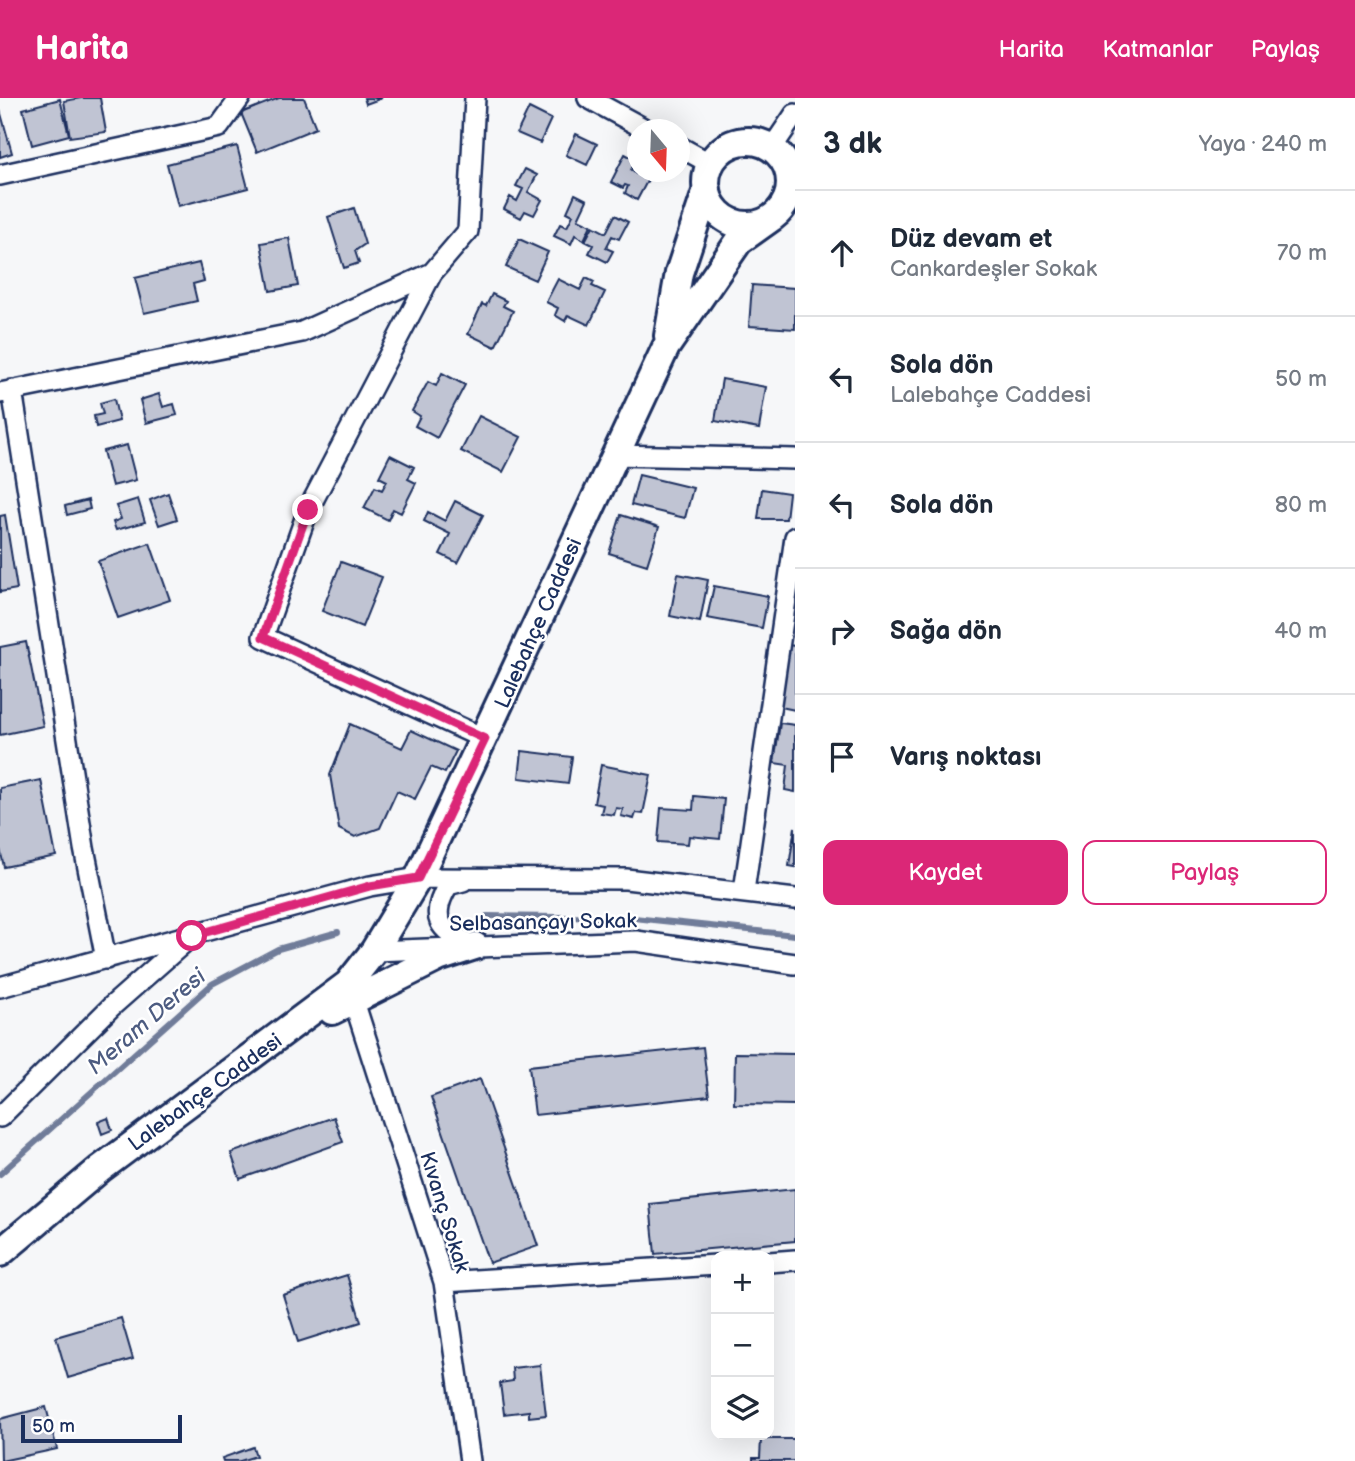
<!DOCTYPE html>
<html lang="tr">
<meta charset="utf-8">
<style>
body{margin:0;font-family:"Balsamiq Sans",sans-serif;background:#f6f6f7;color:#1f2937}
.controls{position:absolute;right:21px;bottom:21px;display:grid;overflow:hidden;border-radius:14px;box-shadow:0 7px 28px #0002}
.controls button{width:63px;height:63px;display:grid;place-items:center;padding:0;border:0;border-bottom:2px solid #e0e1e3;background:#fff;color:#1f2937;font:35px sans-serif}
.compass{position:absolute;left:627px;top:21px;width:63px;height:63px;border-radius:50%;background:#fff;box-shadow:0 7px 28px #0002;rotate:161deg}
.scale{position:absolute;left:21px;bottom:18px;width:161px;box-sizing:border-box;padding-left:7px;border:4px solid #1b2f5e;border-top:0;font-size:19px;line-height:24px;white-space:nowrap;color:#1b2f5e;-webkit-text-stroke:5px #fff;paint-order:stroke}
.stop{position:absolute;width:21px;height:21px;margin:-16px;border:5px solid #db2777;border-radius:50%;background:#fff}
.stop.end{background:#db2777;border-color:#fff;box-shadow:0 2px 7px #0008}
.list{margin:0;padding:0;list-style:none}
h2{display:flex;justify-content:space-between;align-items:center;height:91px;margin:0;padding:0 28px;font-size:30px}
h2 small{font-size:23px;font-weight:400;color:#747a83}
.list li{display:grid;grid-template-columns:46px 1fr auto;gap:21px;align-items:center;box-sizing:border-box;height:126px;padding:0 28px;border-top:2px solid #e0e1e3}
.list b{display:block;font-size:26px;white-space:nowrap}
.list p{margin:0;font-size:23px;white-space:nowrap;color:#747a83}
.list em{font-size:23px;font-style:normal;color:#747a83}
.actions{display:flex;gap:14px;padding:21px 28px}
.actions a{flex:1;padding:16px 0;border:2px solid #db2777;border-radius:14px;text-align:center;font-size:24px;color:#db2777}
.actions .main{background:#db2777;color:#fff}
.icon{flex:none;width:38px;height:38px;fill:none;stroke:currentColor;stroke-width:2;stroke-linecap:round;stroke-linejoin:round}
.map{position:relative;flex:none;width:795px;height:1363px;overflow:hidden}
header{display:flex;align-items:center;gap:42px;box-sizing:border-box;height:98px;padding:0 35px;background:#db2777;color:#fff}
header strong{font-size:33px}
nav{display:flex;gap:38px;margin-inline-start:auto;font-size:24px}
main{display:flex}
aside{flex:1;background:#fff}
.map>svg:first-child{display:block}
</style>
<header>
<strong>Harita</strong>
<nav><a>Harita</a><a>Katmanlar</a><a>Paylaş</a></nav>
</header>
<main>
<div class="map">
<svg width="795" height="1363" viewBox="0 0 795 1363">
<rect width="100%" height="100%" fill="#f6f7f9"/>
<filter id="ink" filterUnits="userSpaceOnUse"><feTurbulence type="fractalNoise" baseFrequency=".0143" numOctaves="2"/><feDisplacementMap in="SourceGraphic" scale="14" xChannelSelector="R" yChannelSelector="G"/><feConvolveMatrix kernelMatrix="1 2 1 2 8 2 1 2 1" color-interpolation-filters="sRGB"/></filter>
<g filter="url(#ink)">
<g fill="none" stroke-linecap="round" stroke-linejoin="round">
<!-- stream -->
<path stroke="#707c99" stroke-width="6" d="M 487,818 L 634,820 L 795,837
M 0,1076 L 212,886 L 278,851 L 338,834"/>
</g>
<!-- building -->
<path fill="#c0c4d3" stroke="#1b2f5e" stroke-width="2" d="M 81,0 L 100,0 L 106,34 L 70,39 L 64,3 Z
M 279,0 L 304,0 L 316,30 L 257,54 L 241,15 Z
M 364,0 L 382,0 L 366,6 Z
M 60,1 L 69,37 L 32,47 L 23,11 Z
M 529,10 L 551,21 L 540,45 L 517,35 Z
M 0,12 L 12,55 L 0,59 Z
M 576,36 L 597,46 L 587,67 L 566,57 Z
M 237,48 L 248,90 L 178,108 L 167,66 Z
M 625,56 L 636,62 L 631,72 L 636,76 L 652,74 L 637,102 L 625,95 L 628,88 L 625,87 L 623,90 L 611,84 Z
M 525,71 L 537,77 L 528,94 L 542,102 L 534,117 L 525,113 L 521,120 L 504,111 L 510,99 L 517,103 L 523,91 L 516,88 Z
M 575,96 L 587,102 L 578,121 L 591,127 L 584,142 L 575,137 L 571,146 L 554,138 L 560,126 L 567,129 L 573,117 L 567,114 Z
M 354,110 L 365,146 L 355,153 L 359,165 L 344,170 L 328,119 Z
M 615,117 L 628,124 L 619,141 L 612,138 L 606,150 L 613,153 L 607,164 L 589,155 L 593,147 L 585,143 L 593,128 L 606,135 Z
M 289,140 L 298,188 L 270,193 L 261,145 Z
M 519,141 L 548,154 L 535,182 L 506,169 Z
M 199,165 L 204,183 L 193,186 L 197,203 L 144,215 L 135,180 Z
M 586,180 L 594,184 L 592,188 L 605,194 L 589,227 L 568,217 L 565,223 L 555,217 L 558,210 L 546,204 L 558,181 L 580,192 Z
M 752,187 L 795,190 L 795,231 L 749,228 Z
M 492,196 L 506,203 L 503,208 L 513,213 L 495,249 L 468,236 L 482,206 L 486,208 Z
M 442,275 L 465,287 L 437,340 L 415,328 L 420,318 L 412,313 L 428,284 L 436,288 Z
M 722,281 L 766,289 L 759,331 L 715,323 Z
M 159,296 L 163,309 L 174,306 L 177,317 L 146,325 L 140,302 Z
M 114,301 L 119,323 L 96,329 L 94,318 L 103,316 L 100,305 Z
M 479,318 L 521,339 L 503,374 L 461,353 Z
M 127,347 L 136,382 L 112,388 L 103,353 Z
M 390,357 L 414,369 L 408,381 L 416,385 L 401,415 L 393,411 L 388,422 L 364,410 L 375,389 L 382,392 L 387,383 L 379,379 Z
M 639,377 L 693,390 L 685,420 L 631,407 Z
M 762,391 L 789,395 L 786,421 L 758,421 Z
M 168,395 L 177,421 L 159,427 L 150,402 Z
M 138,401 L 145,424 L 116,432 L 113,424 L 121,421 L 116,408 Z
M 88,402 L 90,411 L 67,417 L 65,408 Z
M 455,403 L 483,417 L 458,465 L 440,456 L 450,436 L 424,423 L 428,414 L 445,423 Z
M 5,417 L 17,491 L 0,494 L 0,418 Z
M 621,417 L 659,429 L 647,467 L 609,455 Z
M 150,445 L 170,502 L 118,520 L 98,463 Z
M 341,464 L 382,479 L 362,529 L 322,513 Z
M 678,476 L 708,482 L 700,524 L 670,518 Z
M 714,488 L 768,498 L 762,530 L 707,520 Z
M 26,544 L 43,628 L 0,637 L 0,549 Z
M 789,547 L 795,548 L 795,612 L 776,608 Z
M 780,625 L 795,627 L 795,694 L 785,692 L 788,667 L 774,665 Z
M 350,626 L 402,650 L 411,632 L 456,653 L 445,675 L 431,669 L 415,701 L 397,693 L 380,730 L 355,739 L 339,731 L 330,677 Z
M 522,653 L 572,659 L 568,686 L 519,680 Z
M 601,667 L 651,677 L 643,716 L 636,715 L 634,721 L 621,718 L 623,711 L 616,710 L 614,717 L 601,715 L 603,707 L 594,705 Z
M 41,682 L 56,758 L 4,769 L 0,751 L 0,690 Z
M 694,698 L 724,701 L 720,741 L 689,738 L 688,746 L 658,744 L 661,710 L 693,712 Z
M 795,729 L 795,769 L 789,768 Z
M 703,949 L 709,998 L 535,1017 L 529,968 Z
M 735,955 L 795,956 L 795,1007 L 734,1006 Z
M 480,981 L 538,1148 L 489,1165 L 431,999 Z
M 334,1019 L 343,1044 L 240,1081 L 231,1055 Z
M 108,1020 L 112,1032 L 102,1036 L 98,1024 Z
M 795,1091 L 795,1143 L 655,1156 L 650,1106 Z
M 347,1177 L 361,1224 L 298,1244 L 283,1197 Z
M 121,1220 L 133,1261 L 68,1280 L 56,1239 Z
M 540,1267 L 546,1317 L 529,1319 L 529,1313 L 504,1316 L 500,1285 L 513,1283 L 512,1270 Z
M 46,1309 L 57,1351 L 1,1363 L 0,1321 Z
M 761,1341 L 795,1341 L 795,1363 L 753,1363 L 753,1360 L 760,1360 Z
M 253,1349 L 256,1358 L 240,1363 L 223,1363 L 222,1360 Z"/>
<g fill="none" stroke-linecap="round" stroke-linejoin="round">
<defs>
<path id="street" d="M 588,0 L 647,32
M 680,49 L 711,66
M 772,50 L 795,16
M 0,77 L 219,29 L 240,0
M 432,175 L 308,412 L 263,539 L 485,641
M 12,292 L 84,750 L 106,861
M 0,295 L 302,234 L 432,175 L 468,133 L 475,0
M 614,357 L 795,361
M 463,783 L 448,787 C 429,819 438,833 471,846
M 744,793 L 795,439
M 374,853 L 636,843 L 795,866
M 0,889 L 370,788 L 418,780 L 626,781 L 795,801
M 350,891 L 444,1184 L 470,1363
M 0,1019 L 112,908 L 188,841
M 769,1164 L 795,1162
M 444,1184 L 716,1167"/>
<path id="secondary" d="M706 85a42 42 0 1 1 84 0a42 42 0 1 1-84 0Z
M 668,238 L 679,175 L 707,91
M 332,913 L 438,860 L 475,848
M 0,1155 L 100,1071 L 348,886 L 374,853 L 418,780 L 666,249 L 739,143 L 770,121"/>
</defs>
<!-- street casing -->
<use href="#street" stroke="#1b2f5e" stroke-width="24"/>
<!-- secondary casing -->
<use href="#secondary" stroke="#1b2f5e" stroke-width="32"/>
<!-- street -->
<use href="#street" stroke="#fff" stroke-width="19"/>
<!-- secondary -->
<use href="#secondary" stroke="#fff" stroke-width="26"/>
</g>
</g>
<g fill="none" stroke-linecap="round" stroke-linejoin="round" filter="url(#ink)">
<!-- route -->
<path stroke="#db2777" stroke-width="9" d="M 192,838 L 370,788 L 418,780 L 485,641 L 263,539 L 308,412"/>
</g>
<g text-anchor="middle" stroke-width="5" stroke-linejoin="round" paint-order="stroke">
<!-- street labels -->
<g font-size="21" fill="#1b2f5e" stroke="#fff">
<text transform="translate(538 525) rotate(-66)" y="7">Lalebahçe Caddesi</text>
<text transform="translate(543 824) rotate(-1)" y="7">Selbasançayı Sokak</text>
<text transform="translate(205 994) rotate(-36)" y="7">Lalebahçe Caddesi</text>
<text transform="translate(445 1114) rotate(73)" y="7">Kıvanç Sokak</text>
</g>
<!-- water labels -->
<g font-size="23" font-style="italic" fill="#4d5c81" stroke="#fff">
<text transform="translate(146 923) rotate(-41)" y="8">Meram Deresi</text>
</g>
</g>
</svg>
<div class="controls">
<button>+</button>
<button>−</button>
<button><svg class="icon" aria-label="layers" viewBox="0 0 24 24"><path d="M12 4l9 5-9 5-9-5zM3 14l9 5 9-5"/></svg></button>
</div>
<svg class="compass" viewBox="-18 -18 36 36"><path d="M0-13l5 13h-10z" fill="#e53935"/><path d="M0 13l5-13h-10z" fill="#747a83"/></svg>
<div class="scale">50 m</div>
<div class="stop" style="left:192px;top:838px"></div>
<div class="stop end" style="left:308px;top:412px"></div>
</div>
<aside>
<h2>3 dk<small>Yaya · 240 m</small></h2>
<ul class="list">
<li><svg class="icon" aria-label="ahead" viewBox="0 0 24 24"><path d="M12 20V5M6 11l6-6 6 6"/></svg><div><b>Düz devam et</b><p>Cankardeşler Sokak</p></div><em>70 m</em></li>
<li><svg class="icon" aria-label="left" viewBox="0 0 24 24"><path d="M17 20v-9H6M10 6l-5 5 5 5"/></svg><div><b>Sola dön</b><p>Lalebahçe Caddesi</p></div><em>50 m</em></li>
<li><svg class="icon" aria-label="left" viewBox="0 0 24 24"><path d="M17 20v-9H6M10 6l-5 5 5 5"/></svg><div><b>Sola dön</b></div><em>80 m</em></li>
<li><svg class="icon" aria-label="right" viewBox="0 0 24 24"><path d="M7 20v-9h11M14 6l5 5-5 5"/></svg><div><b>Sağa dön</b></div><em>40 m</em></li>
<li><svg class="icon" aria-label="arrive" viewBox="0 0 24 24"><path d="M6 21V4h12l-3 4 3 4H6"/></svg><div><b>Varış noktası</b></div></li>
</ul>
<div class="actions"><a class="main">Kaydet</a><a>Paylaş</a></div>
</aside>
</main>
